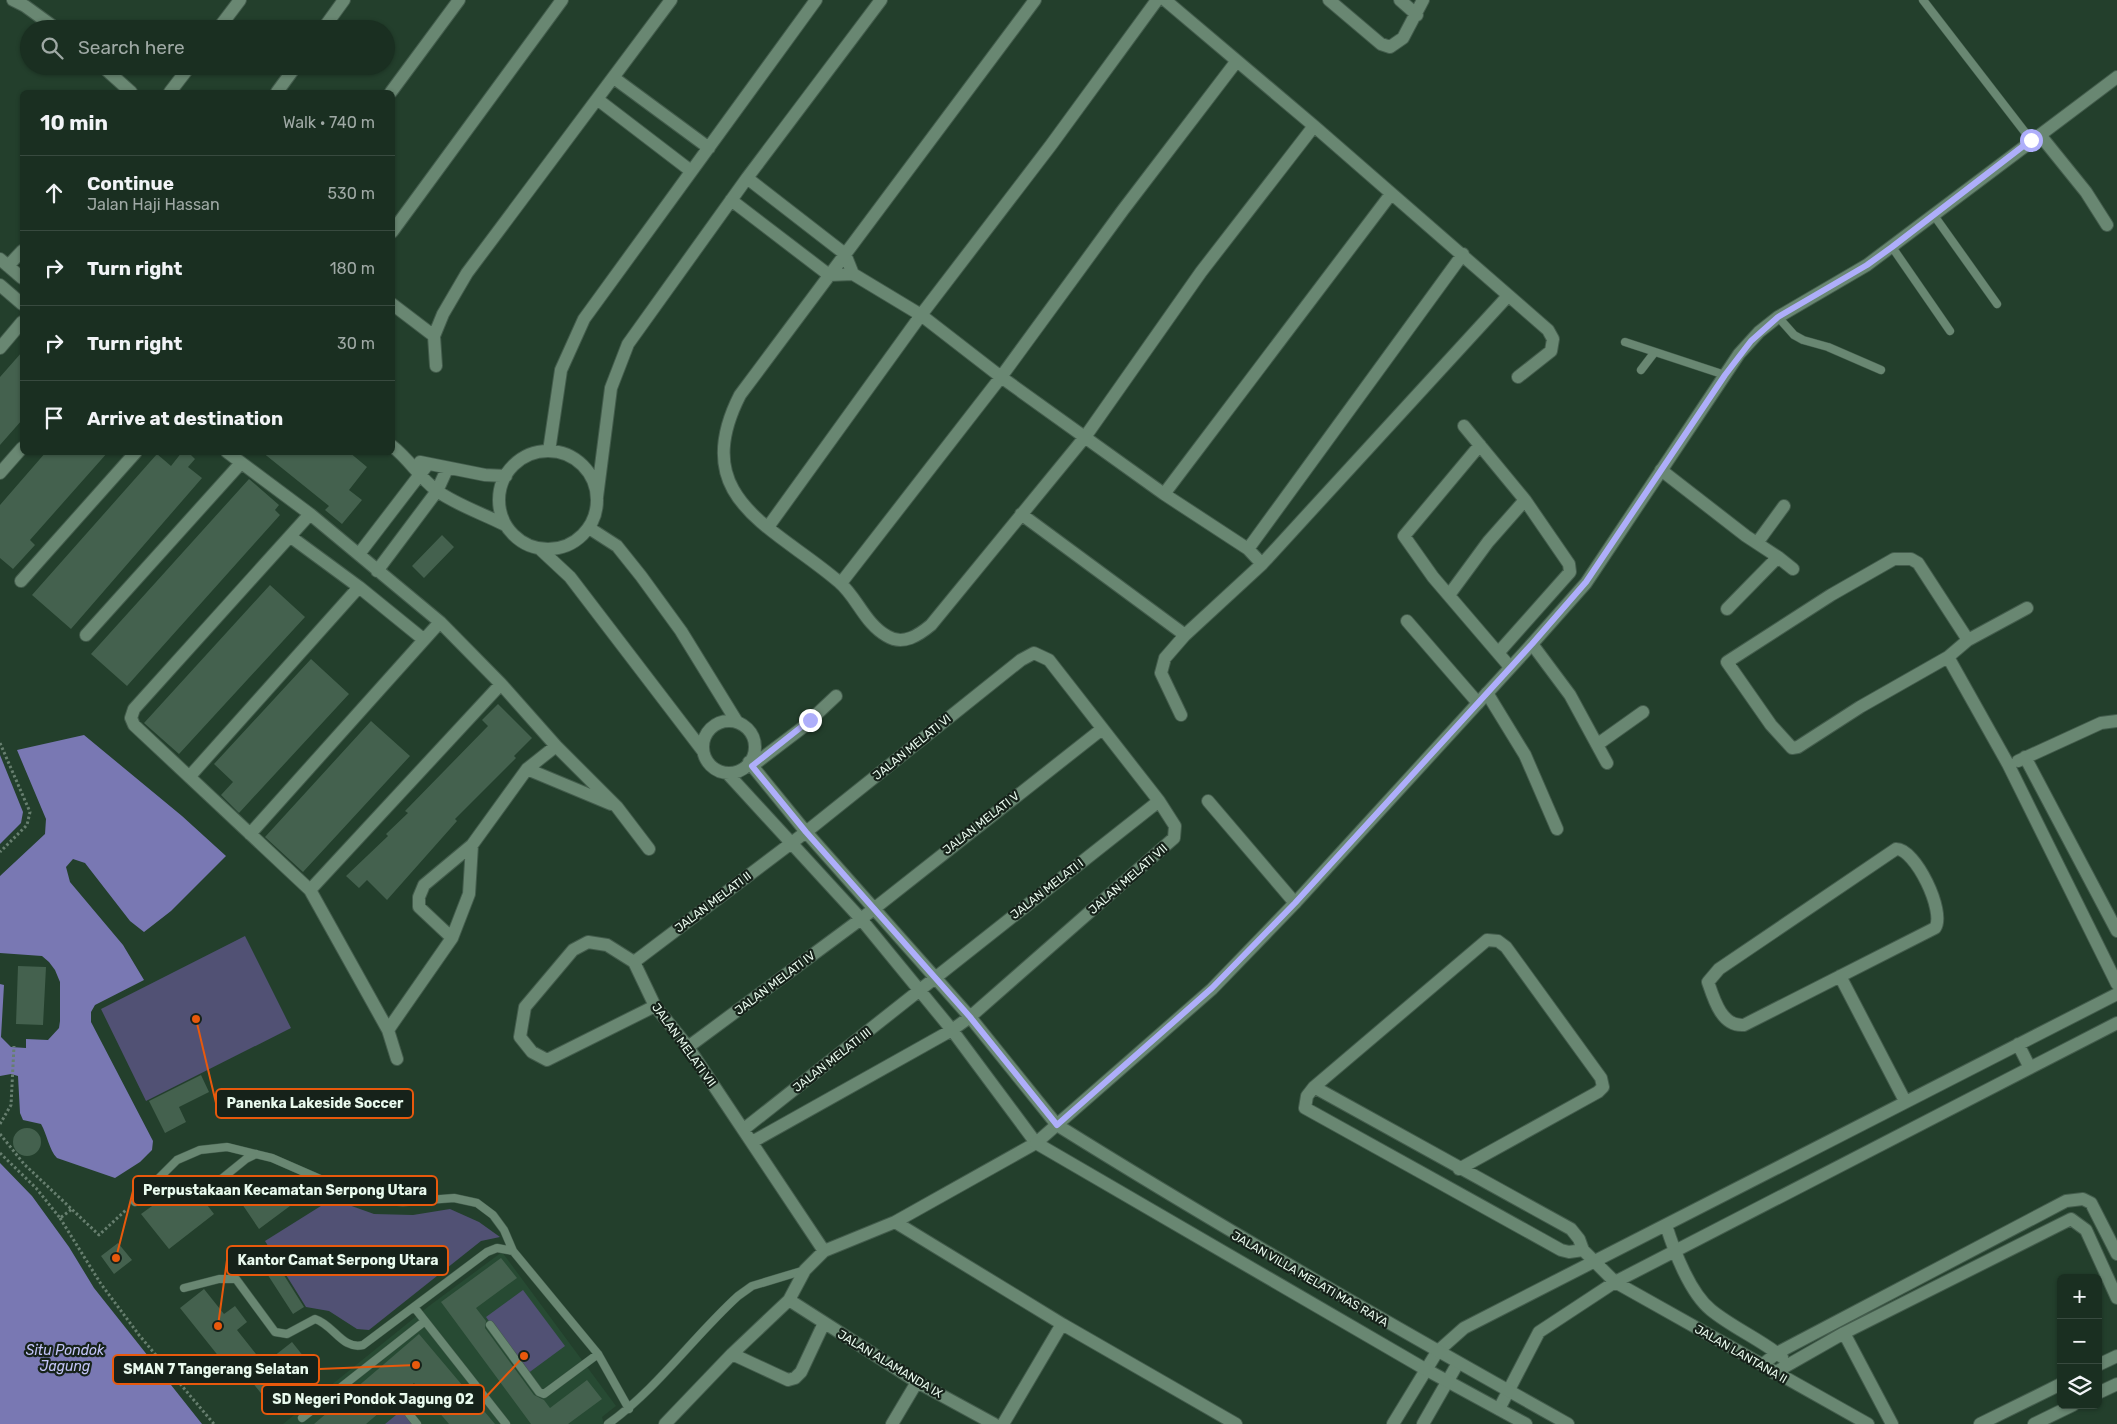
<!DOCTYPE html>
<meta charset="utf-8">
<style>
body{margin:0;font-family:Rubik,sans-serif;background:#23372a;color:#f1f3f6}
.controls{position:absolute;right:15px;bottom:15px;display:grid;overflow:hidden;border-radius:8px;box-shadow:0 1px 4px #0004}
.controls button{width:45px;height:45px;display:grid;place-items:center;padding:0;border:0;border-bottom:1px solid #384a3f;background:#1a2f21;color:#f1f3f6;font:25px sans-serif}
.stop{position:absolute;width:15px;height:15px;margin:-11px;border:4px solid #aeaefa;border-radius:50%;background:#fff}
.stop.end{background:#aeaefa;border-color:#fff;box-shadow:0 1px 5px #0008}
.list{margin:0;padding:0;list-style:none}
h2{display:flex;justify-content:space-between;align-items:center;height:65px;margin:0;padding:0 20px;font-size:21px}
h2 small{font-size:16px;font-weight:400;color:#9fa9a5}
.list li{display:grid;grid-template-columns:32px 1fr auto;gap:15px;align-items:center;box-sizing:border-box;height:75px;padding:0 20px;border-top:1px solid #384a3f}
.list b{display:block;font-size:19px;white-space:nowrap}
.list p{margin:0;font-size:16px;white-space:nowrap;color:#9fa9a5}
.list em{font-size:16px;font-style:normal;color:#9fa9a5}
.icon{flex:none;width:28px;height:28px;fill:none;stroke:currentColor;stroke-width:2;stroke-linecap:round;stroke-linejoin:round}
.map{position:relative;flex:none;width:2117px;height:1424px;overflow:hidden}
.search{position:absolute;background:#1a2f21;box-shadow:0 1px 4px #0004;left:20px;top:20px;width:375px;height:55px;display:flex;align-items:center;gap:12px;box-sizing:border-box;padding:0 18px;border-radius:28px;color:#9fa9a5;font-size:19px}
.panel{position:absolute;background:#1a2f21;box-shadow:0 1px 4px #0004;left:20px;top:90px;width:375px;height:365px;border-radius:8px}
.map>svg:first-child{display:block}
</style>
<div class="map">
<svg width="2117" height="1424" viewBox="0 0 2117 1424">
<rect width="100%" height="100%" fill="#233f2c"/>
<!-- built -->
<path fill="#274a33" d="M 502,1252 L 616,1406 L 602,1417 L 604,1424 L 283,1424 L 429,1306 Z"/>
<!-- green -->
<path fill="#515174" d="M 245,936 L 291,1028 L 146,1101 L 101,1009 Z
M 332,1199 L 374,1214 L 413,1215 L 450,1209 L 479,1222 L 500,1237 L 481,1241 L 369,1330 L 357,1329 L 329,1311 L 306,1307 L 265,1241 Z
M 523,1290 L 565,1346 L 527,1374 L 486,1317 Z
M 407,1406 L 421,1424 L 385,1424 Z"/>
<!-- water -->
<path fill="#7978b3" d="M 84,735 L 182,816 L 226,856 L 171,911 L 144,932 L 130,921 L 85,863 L 73,859 L 66,867 L 70,882 L 123,945 L 144,980 L 95,1005 L 91,1012 L 91,1022 L 153,1141 L 152,1150 L 140,1162 L 115,1178 L 57,1158 C 49,1150 47,1134 41,1124 L 23,1120 L 20,1113 L 18,1076 L 11,1074 L 0,1076 L 0,876 L 45,834 L 46,819 L 17,750 Z
M 0,755 L 23,812 L 21,823 L 0,844 Z
M 0,1163 L 32,1196 L 69,1247 L 94,1288 L 202,1424 L 0,1424 Z"/>
<!-- pier -->
<path fill="#233f2c" d="M 0,953 L 42,956 L 49,962 L 55,970 L 60,982 L 60,1021 L 59,1028 L 48,1040 L 26,1039 L 26,1048 L 11,1047 L 1,1037 L 4,985 L 0,984 Z"/>
<!-- building -->
<path fill="#44614e" d="M 22,352 L 22,420 L 0,445 L 0,377 Z
M 46,452 L 108,452 L 30,540 L 35,545 L 13,569 L 0,558 L 0,505 Z
M 182,452 L 188,452 L 195,459 L 188,467 L 202,478 L 71,629 L 32,595 L 157,454 L 171,466 Z
M 262,452 L 349,452 L 367,467 L 349,490 L 362,500 L 342,524 L 325,510 L 329,506 Z
M 249,479 L 279,505 L 275,510 L 280,515 L 127,686 L 91,654 Z
M 442,535 L 454,547 L 424,578 L 412,566 Z
M 270,585 L 305,617 L 179,754 L 144,723 Z
M 311,659 L 349,694 L 239,813 L 221,795 L 233,782 L 214,764 Z
M 498,704 L 532,738 L 514,756 L 516,758 L 455,819 L 457,821 L 387,900 L 367,880 L 359,888 L 346,876 L 388,836 L 386,834 L 408,813 L 405,811 L 488,726 L 482,720 Z
M 371,721 L 410,756 L 303,872 L 265,837 Z
M 18,966 L 46,967 L 43,1025 L 16,1024 Z
M 201,1075 L 209,1092 L 179,1107 L 186,1122 L 165,1133 L 149,1101 Z
M13 1142a14 14 0 1 1 28 0a14 14 0 1 1-28 0Z
M 188,1180 L 214,1214 L 169,1249 L 141,1214 Z
M 263,1181 L 294,1197 L 294,1203 L 259,1229 L 240,1201 Z
M 118,1243 L 132,1260 L 114,1274 L 101,1256 Z
M 265,1245 L 304,1307 L 293,1314 L 253,1252 Z
M 501,1258 L 517,1278 L 476,1308 L 486,1321 L 485,1328 L 534,1395 L 544,1400 L 550,1408 L 587,1380 L 602,1399 L 568,1424 L 531,1424 L 441,1302 Z
M 204,1289 L 224,1314 L 235,1306 L 247,1322 L 237,1330 L 264,1364 L 292,1342 L 312,1367 L 268,1402 L 236,1362 L 228,1368 L 180,1308 Z
M 419,1334 L 495,1424 L 449,1424 L 414,1383 L 366,1424 L 314,1424 Z"/>
<g fill="none" stroke-linecap="round" stroke-linejoin="round">
<defs>
<path id="service" d="M 1923,0 L 2031,140
M 1933,214 L 1997,304
M 1892,247 L 1950,331
M 1778,317 L 1794,335 L 1803,340 L 1828,347 L 1881,370
M 1625,342 L 1725,375
M 1641,370 L 1654,353
M 209,1189 L 246,1159 L 256,1154
M 135,1202 L 177,1160 L 200,1150 L 227,1147 L 272,1158 L 366,1199 L 403,1202 L 454,1198 L 477,1203 L 493,1215 L 504,1230 L 513,1251
M 184,1288 L 219,1279 L 236,1279 L 275,1332 L 287,1334 L 315,1319 C 334,1325 342,1350 363,1345 L 487,1252 L 497,1248 L 513,1251 L 598,1354 L 629,1409
M 414,1307 L 506,1424
M 490,1325 L 539,1392 L 544,1394 L 598,1354
M 409,1414 L 417,1424
M 302,1418 L 425,1321
M 608,1424 C 658,1388 693,1337 738,1296 L 752,1286 L 805,1270"/>
<path id="minor" d="M 13,0 L 25,6 L 54,27
M 1035,0 L 740,395 C 687,499 774,526 839,582 C 857,597 865,624 887,636 C 903,646 919,635 931,625 L 1085,437 L 1201,272 L 1314,126
M 1165,0 L 1314,126 L 1548,330 L 1553,339 L 1551,351 L 1518,377
M 1329,0 L 1381,44 L 1390,47 L 1403,38 L 1423,0
M 1400,0 L 1417,15
M 218,29 L 240,0
M 323,29 L 344,0
M 102,66 L 131,92
M 614,78 L 709,148
M 170,92 L 190,66
M 277,92 L 296,66
M 391,92 L 459,0
M 597,99 L 691,171
M 2040,135 L 2086,192 L 2107,225
M 747,178 L 845,254 L 853,274
M 731,200 L 829,275 L 853,274 L 921,315 L 1001,377 L 1164,494 L 1248,549 L 1262,564
M 392,232 L 562,0
M 0,259 L 22,278
M 8,266 L 22,251
M 0,285 L 22,304
M 392,304 L 434,336
M 0,348 L 22,322
M 436,366 L 434,336 L 443,314 L 467,273 L 671,0
M 1464,426 L 1525,500 L 1569,564 L 1570,572 L 1498,653
M 1480,445 L 1404,536 L 1433,577 L 1510,667
M 392,446 C 409,459 419,477 436,490 C 454,504 484,514 505,525
M 549,451 L 561,370 L 584,319 L 816,0
M499 500a49 49 0 1 1 98 0a49 49 0 1 1-98 0Z
M 227,452 L 310,514 L 440,622 L 501,684 L 556,746 L 617,807 L 649,849
M 420,462 L 485,475 L 506,476
M 1661,470 L 1746,536 L 1778,557
M 0,473 L 22,448
M 1164,494 L 1391,194
M 597,497 L 611,388 L 628,344 L 747,178 L 881,0
M 310,514 L 134,709 L 131,718 L 134,725 L 310,890 L 388,1030 L 397,1059
M 1021,514 L 1185,635
M 768,527 L 921,315 L 1051,145 L 1157,0
M 589,528 L 617,546 L 641,576 L 681,631 L 737,722
M 291,537 L 359,587 L 423,639
M 1757,543 L 1784,506
M 540,549 L 570,577 L 703,751
M 1248,549 L 1463,254
M 359,554 L 428,464
M 377,571 L 437,491 L 447,469
M 21,581 L 136,452
M 841,583 L 1001,377 L 1123,210 L 1236,62
M 1449,595 L 1488,542 L 1525,500
M 1727,609 L 1778,557 L 1793,569
M 1407,621 L 1478,703
M 86,635 L 241,463
M 1968,640 L 1918,563 L 1911,559 L 1894,559 L 1831,595 L 1727,662 L 1771,725 L 1792,748 L 1798,747 L 1860,707 L 1948,657 L 1968,640 L 2027,608
M 1532,644 L 1570,695 L 1607,763
M 1948,657 L 2008,764 L 2117,984
M 1487,693 L 1525,755 L 1557,829
M 1181,715 L 1161,673 L 1165,658 L 1185,635 L 1262,564 L 1507,297
M703 747a26 26 0 1 1 52 0a26 26 0 1 1-52 0Z
M 1598,744 L 1643,712
M 2025,757 L 2117,931
M 2018,761 L 2101,723 L 2117,721
M 749,762 L 806,832 L 970,1017 L 1057,1125
M 752,766 L 802,728 L 836,696
M 527,769 L 611,804
M 190,776 L 359,587
M 1208,801 L 1295,903
M 250,834 L 440,622
M 1896,849 C 1915,848 1946,912 1935,928 L 1744,1025 C 1722,1027 1714,1000 1708,982 L 1719,969 Z
M 310,890 L 501,684
M 452,938 L 419,907 L 419,897 L 424,885 L 472,845 L 527,769 L 556,746
M 634,962 L 806,832 L 1021,660 L 1034,653 L 1049,660 L 1159,801 L 1175,826 L 1174,838 L 970,1017 L 952,1030 L 752,1142
M 1840,976 L 1905,1101
M 655,1006 L 547,1060 L 532,1052 L 520,1037 L 525,1007 L 573,950 L 588,942 L 607,945 L 634,962 L 655,1006 L 688,1047 L 824,1251
M 388,1030 L 452,938 L 469,894 L 472,845
M 2018,1044 L 2030,1068
M 688,1047 L 861,919 L 1102,729
M 1314,1087 L 1571,1229 L 1579,1239 L 1583,1250 L 1615,1282 L 1868,1424
M 744,1129 L 1159,801
M 1459,1169 L 1598,1092 L 1603,1087 L 1601,1078 L 1506,947 L 1498,941 L 1487,940 L 1314,1087 L 1307,1096 L 1305,1108 L 1561,1250 L 1569,1252 L 1583,1250
M 895,1222 L 1062,1324 L 1236,1424
M 1666,1225 C 1674,1251 1690,1293 1711,1310 C 1733,1328 1760,1339 1782,1357
M 789,1300 L 917,1382 L 994,1424
M 1844,1333 L 1892,1424
M 732,1354 L 788,1380 L 795,1378 L 801,1372 L 824,1323
M 1762,1365 L 1777,1353 L 2066,1201 L 2083,1199 L 2091,1203 L 2117,1254
M 2098,1365 L 2117,1356
M 1774,1373 L 1844,1333 L 2071,1219 L 2086,1230 L 2117,1298
M 2098,1393 L 2117,1384
M 1499,1409 L 1539,1332 L 1615,1282 L 2117,1023
M 665,1424 L 732,1354 L 789,1300 L 805,1270 L 824,1251 L 895,1222 L 1036,1143 L 952,1030 L 861,919 L 727,773
M 892,1424 L 917,1382
M 1003,1424 L 1062,1324
M 1393,1424 L 1437,1352 L 1464,1328 L 2117,994
M 1423,1424 L 1458,1363
M 1980,1424 L 2061,1384
M 2034,1424 L 2073,1405"/>
<path id="tertiary" d="M 1057,1125 C 1225,1230 1396,1328 1568,1424
M 1526,1424 L 1425,1369 L 1036,1143 L 1212,989 L 1295,903 L 1532,644 L 1586,583 L 1739,354 L 1759,332 L 1778,317 L 1867,265 L 2117,77"/>
</defs>
<!-- service casing -->
<use href="#service" stroke="#435c4c" stroke-width="9"/>
<!-- minor casing -->
<use href="#minor" stroke="#435c4c" stroke-width="14"/>
<!-- tertiary casing -->
<use href="#tertiary" stroke="#435c4c" stroke-width="14"/>
<!-- path -->
<path stroke="#677f6f" stroke-width="3" stroke-dasharray="2.5 2.5" stroke-linecap="butt" d="M 0,743 L 30,812 L 27,825 L 0,852
M 0,1124 L 11,1105 L 14,1046
M 0,1134 L 24,1164 L 99,1235 L 127,1209
M 0,1153 L 36,1188 L 60,1218 L 72,1209
M 60,1218 L 101,1284 L 139,1335 L 214,1424"/>
<!-- service -->
<use href="#service" stroke="#698772" stroke-width="8"/>
<!-- minor -->
<use href="#minor" stroke="#698772" stroke-width="12"/>
<!-- tertiary -->
<use href="#tertiary" stroke="#698772" stroke-width="12"/>
</g>
<g fill="none" stroke-linecap="round" stroke-linejoin="round">
<!-- route -->
<path stroke="#aeaefa" stroke-width="6" d="M 810,720 L 752,766 L 806,832 L 970,1017 L 1057,1125 L 1212,988 L 1295,903 L 1532,644 L 1586,582 L 1725,375 L 1751,341 L 1778,317 L 1867,265 L 1892,247 L 2031,140"/>
</g>
<g text-anchor="middle" stroke-width="4.5" stroke-linejoin="round" paint-order="stroke">
<!-- street labels -->
<g font-size="12" fill="#e8f9ed" stroke="#16221a">
<text transform="translate(912 747) rotate(-39)" y="4">JALAN MELATI VI</text>
<text transform="translate(981 823) rotate(-38)" y="4">JALAN MELATI V</text>
<text transform="translate(1128 879) rotate(-41)" y="4">JALAN MELATI VII</text>
<text transform="translate(1047 889) rotate(-38)" y="4">JALAN MELATI I</text>
<text transform="translate(713 902) rotate(-37)" y="4">JALAN MELATI II</text>
<text transform="translate(775 983) rotate(-37)" y="4">JALAN MELATI IV</text>
<text transform="translate(684 1045) rotate(54)" y="4">JALAN MELATI VII</text>
<text transform="translate(832 1060) rotate(-38)" y="4">JALAN MELATI III</text>
<text transform="translate(1310 1279) rotate(30)" y="4">JALAN VILLA MELATI MAS RAYA</text>
<text transform="translate(1741 1354) rotate(30)" y="4">JALAN LANTANA II</text>
<text transform="translate(890 1364) rotate(31)" y="4">JALAN ALAMANDA IX</text>
</g>
<!-- water labels -->
<g font-size="14" font-style="italic" fill="#c3c4f7" stroke="#16221a">
<text x="65" y="1355">Situ Pondok<tspan x="65" dy="16">Jagung</tspan></text>
</g>
</g>
<!-- callouts -->
<path fill="none" stroke="#e8590c" stroke-width="2" d="M196 1019L216 1103M116 1258L133 1191M218 1326L227 1260M416 1365L319 1369M524 1356L484 1399"/>
<g fill="#e8590c" stroke="#16221a" stroke-width="2">
<circle cx="196" cy="1019" r="5"/>
<circle cx="116" cy="1258" r="5"/>
<circle cx="218" cy="1326" r="5"/>
<circle cx="416" cy="1365" r="5"/>
<circle cx="524" cy="1356" r="5"/>
</g>
<g fill="#16221a" stroke="#e8590c" stroke-width="2">
<rect x="216" y="1089" width="197" height="29" rx="5"/>
<rect x="133" y="1176" width="304" height="29" rx="5"/>
<rect x="227" y="1246" width="221" height="29" rx="5"/>
<rect x="113" y="1355" width="206" height="29" rx="5"/>
<rect x="262" y="1385" width="222" height="29" rx="5"/>
</g>
<g font-size="14" text-anchor="middle" font-weight="bold" fill="#e8f9ed">
<text x="315" y="1108">Panenka Lakeside Soccer</text>
<text x="285" y="1195">Perpustakaan Kecamatan Serpong Utara</text>
<text x="338" y="1265">Kantor Camat Serpong Utara</text>
<text x="216" y="1374">SMAN 7 Tangerang Selatan</text>
<text x="373" y="1404">SD Negeri Pondok Jagung 02</text>
</g>
</svg>
<div class="controls">
<button>+</button>
<button>−</button>
<button><svg class="icon" aria-label="layers" viewBox="0 0 24 24"><path d="M12 4l9 5-9 5-9-5zM3 14l9 5 9-5"/></svg></button>
</div>
<div class="stop" style="left:2031px;top:140px"></div>
<div class="stop end" style="left:810px;top:720px"></div>
<div class="search"><svg class="icon" aria-label="search" viewBox="0 0 24 24"><circle cx="10" cy="10" r="6"/><path d="M15 15l6 6"/></svg>Search here</div>
<section class="panel">
<h2>10 min<small>Walk · 740 m</small></h2>
<ul class="list">
<li><svg class="icon" aria-label="ahead" viewBox="0 0 24 24"><path d="M12 20V5M6 11l6-6 6 6"/></svg><div><b>Continue</b><p>Jalan Haji Hassan</p></div><em>530 m</em></li>
<li><svg class="icon" aria-label="right" viewBox="0 0 24 24"><path d="M7 20v-9h11M14 6l5 5-5 5"/></svg><div><b>Turn right</b></div><em>180 m</em></li>
<li><svg class="icon" aria-label="right" viewBox="0 0 24 24"><path d="M7 20v-9h11M14 6l5 5-5 5"/></svg><div><b>Turn right</b></div><em>30 m</em></li>
<li><svg class="icon" aria-label="arrive" viewBox="0 0 24 24"><path d="M6 21V4h12l-3 4 3 4H6"/></svg><div><b>Arrive at destination</b></div></li>
</ul>
</section>
</div>
